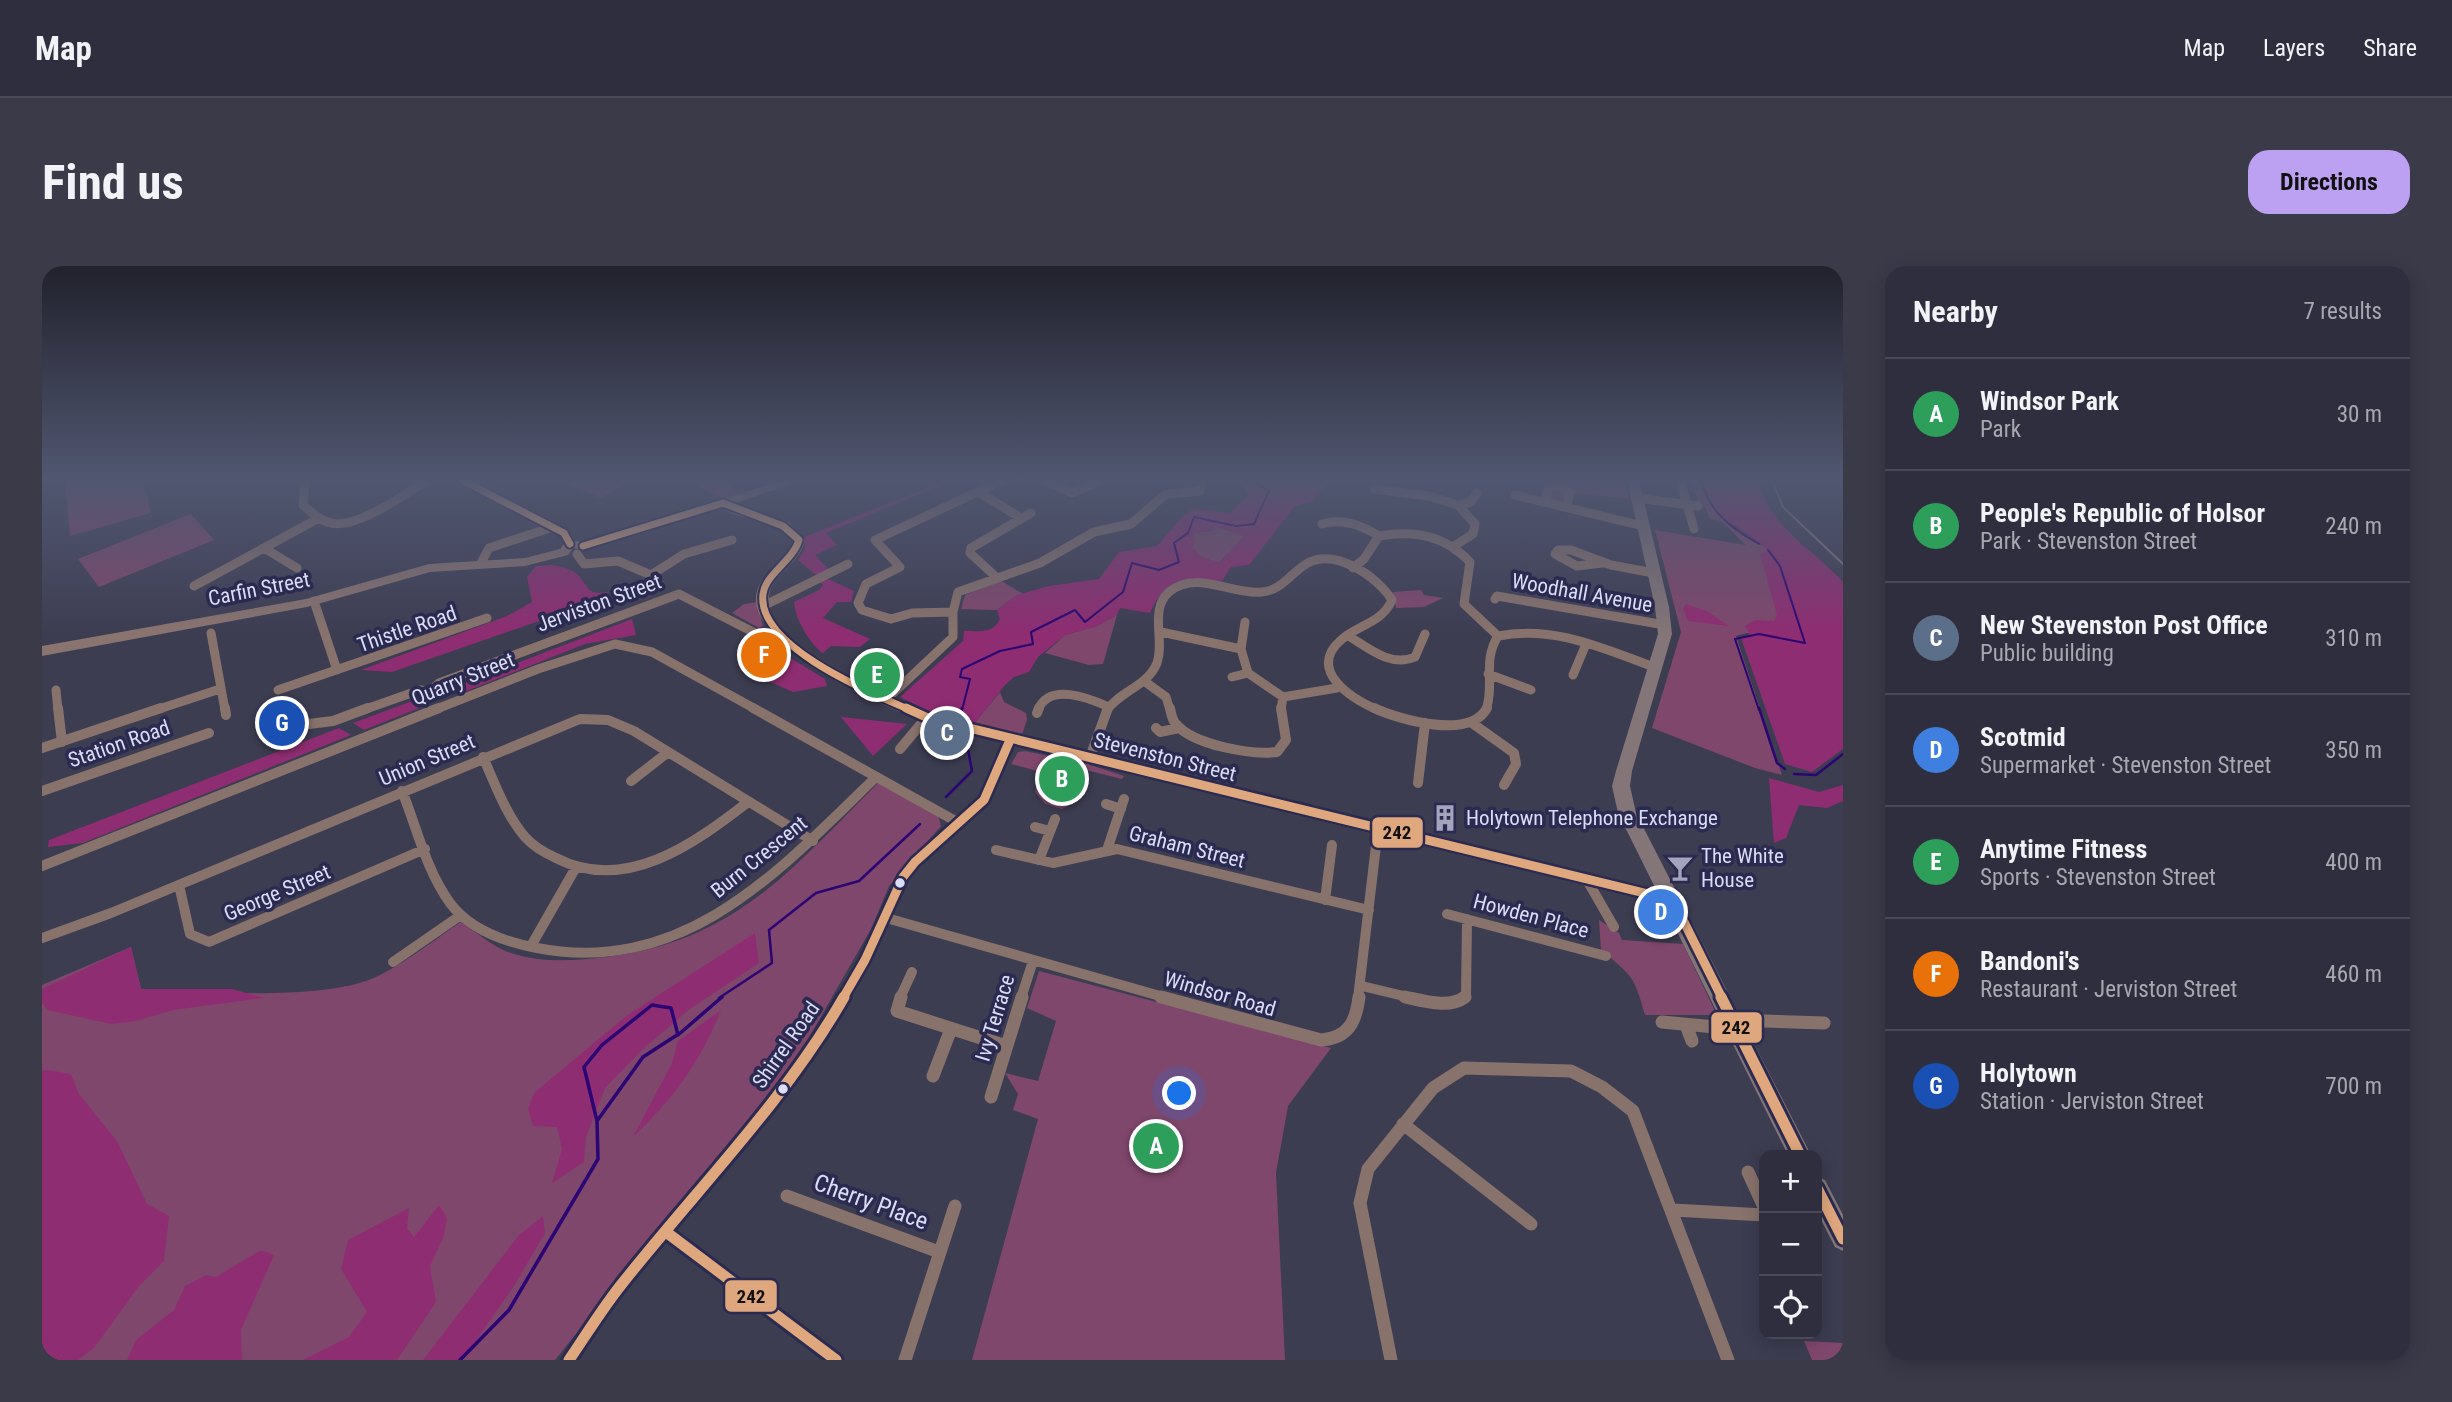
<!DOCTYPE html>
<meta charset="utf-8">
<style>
body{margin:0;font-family:"Roboto Condensed",sans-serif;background:#3a3a49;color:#f1f3f6}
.controls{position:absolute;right:21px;bottom:21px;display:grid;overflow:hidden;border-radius:14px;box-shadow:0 4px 18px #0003}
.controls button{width:63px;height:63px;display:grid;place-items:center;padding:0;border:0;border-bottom:2px solid #494a58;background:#2e2e3e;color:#f1f3f6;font:35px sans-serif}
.you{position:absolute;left:1138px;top:828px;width:24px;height:24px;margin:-18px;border:5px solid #fff;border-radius:50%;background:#1a73e8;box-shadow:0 0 0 10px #1a73e833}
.badge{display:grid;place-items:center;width:46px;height:46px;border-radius:50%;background:#bca0f2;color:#fff;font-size:23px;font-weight:700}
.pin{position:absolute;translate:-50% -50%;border:4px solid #fff;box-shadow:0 2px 7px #0006}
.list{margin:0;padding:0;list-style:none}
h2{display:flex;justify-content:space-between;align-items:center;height:91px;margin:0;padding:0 28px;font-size:30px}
h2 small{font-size:23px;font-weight:400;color:#a7a8b0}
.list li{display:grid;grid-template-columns:46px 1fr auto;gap:21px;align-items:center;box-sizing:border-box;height:112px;padding:0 28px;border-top:2px solid #494a58}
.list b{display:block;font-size:26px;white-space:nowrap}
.list p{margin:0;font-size:23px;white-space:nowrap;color:#a7a8b0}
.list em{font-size:23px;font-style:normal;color:#a7a8b0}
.icon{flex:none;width:38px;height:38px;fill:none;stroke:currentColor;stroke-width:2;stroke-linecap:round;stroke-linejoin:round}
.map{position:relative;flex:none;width:1801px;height:1094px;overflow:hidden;border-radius:21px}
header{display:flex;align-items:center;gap:42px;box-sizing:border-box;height:98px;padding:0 35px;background:#2e2e3e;border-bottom:2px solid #494a58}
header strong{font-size:33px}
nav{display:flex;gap:38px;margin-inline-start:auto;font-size:24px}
.intro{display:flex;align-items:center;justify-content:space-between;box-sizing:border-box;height:168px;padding:0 42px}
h1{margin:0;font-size:49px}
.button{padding:18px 32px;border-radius:21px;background:#bca0f2;color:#111;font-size:24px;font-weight:700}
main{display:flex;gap:42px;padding:0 42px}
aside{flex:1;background:#2e2e3e;border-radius:21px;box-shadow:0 4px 18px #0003}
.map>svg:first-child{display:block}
</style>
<header>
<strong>Map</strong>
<nav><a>Map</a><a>Layers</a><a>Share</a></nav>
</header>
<div class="intro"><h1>Find us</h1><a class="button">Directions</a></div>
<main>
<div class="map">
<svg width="1801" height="1094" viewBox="0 0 1801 1094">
<rect width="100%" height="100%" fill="#3d3d52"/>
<!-- green -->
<path fill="#80476d" d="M 23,214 L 102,214 L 109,247 L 28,270 Z
M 514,214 L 590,214 L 559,232 Z
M 642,214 L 682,214 L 694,224 L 701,222 L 704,226 L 683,233 Z
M 1491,214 L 1583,214 L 1587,233 L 1530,227 L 1528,239 L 1502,232 L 1504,219 Z
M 1637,214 L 1661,214 L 1666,234 L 1692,261 L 1727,284 L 1763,375 L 1705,367 L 1694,370 L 1740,509 L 1713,502 L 1610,462 L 1639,366 L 1613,264 L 1704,279 L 1679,255 L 1668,253 L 1661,237 L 1656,236 L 1651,219 Z
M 149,248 L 172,274 L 57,321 L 36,293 Z
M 1172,260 L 1203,270 L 1177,297 L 1159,291 L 1150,282 L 1152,267 L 1169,265 Z
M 958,314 L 981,328 L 975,329 L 955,344 L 919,343 L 923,329 Z
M 1379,324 L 1382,329 L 1401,332 L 1382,341 L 1354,342 L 1351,326 Z
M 715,336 L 721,360 L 717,362 L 690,347 L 702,338 Z
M 1075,349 L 1061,398 L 1047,399 L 1003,387 L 1023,369 L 1055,360 Z
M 958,426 L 962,436 L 984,447 L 985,454 L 979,471 L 931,459 Z
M 983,485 L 1045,498 L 1082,510 L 1080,513 L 1044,504 L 1032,536 L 1020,543 L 1003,538 L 993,526 L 999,506 L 969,498 L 976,486 Z
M 836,517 L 896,549 L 899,560 L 847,620 L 829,663 L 753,796 L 513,1094 L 0,1094 L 0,719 L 89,681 L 99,723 C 157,726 288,736 338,709 C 366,695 392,674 419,656 C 434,666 452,682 469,687 C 500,697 532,695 564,691 C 692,676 750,603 836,517 Z
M 1557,654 L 1577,667 L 1580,674 L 1641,678 L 1675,749 L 1603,749 C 1592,709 1590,710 1559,684 Z
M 997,705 L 1289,782 L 1246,840 L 1234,907 L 1243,1094 L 930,1094 L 996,853 L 971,844 L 976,828 L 963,807 L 996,815 L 1014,755 L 985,742 Z
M 1762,1075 L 1801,1077 L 1801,1094 L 1770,1094 Z"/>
<!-- forest -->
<path fill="#8f2d72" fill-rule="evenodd" d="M 905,214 L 912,214 L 784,267 L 795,279 L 773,289 L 787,304 L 775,310 L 756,294 L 763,283 L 762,271 Z
M 1198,214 L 1288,214 L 1271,235 L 1253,240 L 1207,299 L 1189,301 L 1180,315 C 1144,310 1124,310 1108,347 L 1078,342 L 1075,349 L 1055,360 L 1023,369 L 996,391 L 987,406 L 972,411 L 963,419 L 931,459 L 905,454 L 858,431 L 921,375 L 922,365 C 937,365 951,368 958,353 L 955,344 L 975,329 L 1007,320 L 1057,313 L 1077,286 L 1115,280 L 1139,252 L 1152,243 L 1188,247 L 1206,229 ZM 1172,260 L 1203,270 L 1177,297 L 1159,291 L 1151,282 L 1152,268 L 1169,264 Z
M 1661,214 L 1716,214 C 1727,261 1770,282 1801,316 L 1801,483 L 1770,506 L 1743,498 L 1699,372 L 1708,368 L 1703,360 L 1713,354 L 1732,355 L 1735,349 L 1718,288 L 1726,284 C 1698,258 1671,256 1661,214 Z
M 510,299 C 520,301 531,303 537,310 C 548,323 546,329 565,326 L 569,330 L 350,406 L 319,404 L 465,350 L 490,336 L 485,311 L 494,300 Z
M 784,312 L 812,325 L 809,336 L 795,336 L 781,352 L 828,373 L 818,381 L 789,380 L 781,387 C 768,378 753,353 752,336 L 777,324 L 781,319 L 777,315 Z
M 1644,338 L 1665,345 L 1687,360 L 1646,355 L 1641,343 Z
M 590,353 L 594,369 L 543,378 L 419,427 L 415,420 Z
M 738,392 L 750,393 L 783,413 L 785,420 L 751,426 L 715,410 Z
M 373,434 L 377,442 L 322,464 L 311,457 Z
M 799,451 L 865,458 L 831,490 Z
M 297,462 L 309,469 L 41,577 L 6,581 L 7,574 Z
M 1727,512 L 1777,526 L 1801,519 L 1801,535 L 1785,542 L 1757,539 L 1744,572 L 1732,577 Z
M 713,667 L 717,697 L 648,743 L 604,780 L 563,822 L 544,871 L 542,896 L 510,917 L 520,883 L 515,861 L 491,860 L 486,843 L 492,827 L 584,750 Z
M 89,681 L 99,723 L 190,723 L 222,732 L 131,744 L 94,755 L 69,758 L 6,744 L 0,737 L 0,723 Z
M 679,744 C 657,798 633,831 591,871 L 630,797 L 636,775 Z
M 6,804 L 29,808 L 37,828 L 75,875 L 105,938 L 127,950 L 122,995 L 97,1020 L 52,1082 L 36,1094 L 0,1094 L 0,805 Z
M 397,939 L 405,952 L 402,970 L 388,1000 L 394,1036 L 355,1094 L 261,1094 L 307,1071 L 325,1046 L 299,1003 L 306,974 L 367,942 L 365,962 L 372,971 Z
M 501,950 L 503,967 L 472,1020 L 420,1094 L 381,1094 L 477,969 Z
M 219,984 L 232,989 L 199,1064 L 200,1094 L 85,1094 L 94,1074 L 132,1044 L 143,1020 L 164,1009 L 174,1011 Z"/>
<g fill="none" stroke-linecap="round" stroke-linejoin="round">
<!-- stream-far2 -->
<path stroke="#2a0573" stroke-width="2" d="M 1659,214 C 1667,246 1689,262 1717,278
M 920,444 L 928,413 L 918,411 L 920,403 L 958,385 L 991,378 L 989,366 L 1033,344 L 1043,356 L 1081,326 L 1090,297 L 1117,304 L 1137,296 L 1132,277 L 1146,267 L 1152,251 L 1194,260 L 1212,258 L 1227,225 L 1209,214
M 1717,444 L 1693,373 L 1717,368 L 1763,377 L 1738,300 L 1726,284"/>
<!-- stream-far1 -->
<path stroke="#2a0573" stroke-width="2.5" d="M 1717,442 L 1735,497 L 1743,503
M 916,458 L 920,442
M 1752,508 L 1774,509 L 1801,488
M 904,531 L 930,505 L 925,478 L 914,464
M 677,732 L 730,697 L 727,664 L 774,627 L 817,615 L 878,558"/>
<!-- stream -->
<path stroke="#2a0573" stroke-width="3.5" d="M 555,855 L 542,801 L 560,779 L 610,739 L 629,742 L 636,769 L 680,731
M 418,1094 L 467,1044 L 556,893 L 555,855 L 601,791 L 635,769"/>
<!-- minor-far2 -->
<path stroke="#88726c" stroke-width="9" d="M 258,214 L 263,218 L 261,239 C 269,246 278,255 289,257 C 316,263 364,227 386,214
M 1001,214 L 1030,227 L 1059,214
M 1640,221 L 1652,263
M 1332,223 L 1387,230 L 1416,239 L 1433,258 L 1431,268 L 1412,280
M 938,227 L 979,252
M 1473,229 L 1601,260
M 1595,232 L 1656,240
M 1504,235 L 1506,221 L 1519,218 L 1527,227 L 1525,241
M 1416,239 L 1429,236 L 1435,227
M 1280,258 C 1301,252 1319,259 1337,270
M 222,282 L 255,302
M 535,288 L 542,298 L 576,295 L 609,309 L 642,288 L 690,274
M 439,297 L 447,282 L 511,261
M 1560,297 L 1535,300 L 1513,288 L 1516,284 L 1529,284 L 1569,299 L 1612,307
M 1311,302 L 1322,293 L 1337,270 C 1373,264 1402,269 1428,296 L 1422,338 L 1456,370
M 953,310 L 928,287 L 929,282 L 989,247
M 152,320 L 277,252
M 1453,333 L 1455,330 L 1623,359
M 272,335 L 295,404
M 721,340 L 806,298
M 911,346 L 870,347 L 849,353 L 820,344 L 816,337 L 824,318 L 858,301 L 833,274 L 961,214
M 1119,366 L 1199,383 L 1206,407 L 1241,431 L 1295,422
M 169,367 L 183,444
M 1305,369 C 1325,381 1348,402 1373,391 L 1383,368
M 1199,383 L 1203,356
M 1446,408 L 1489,424
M 1531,409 L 1544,378
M 1190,411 L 1206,407
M 1102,415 L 1124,431 L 1128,444
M 14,424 L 16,444
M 236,424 L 445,352
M 844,434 L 911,371 L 911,346 L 916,326 L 998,297 L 1052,266 L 1089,258 L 1124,228 L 1158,225 L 1160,214
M 114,444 L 178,423
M 321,444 L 378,424 L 388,425 L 397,417 L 637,328 L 713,367 L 739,370
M 392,444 L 496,403 L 573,378 L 610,386 L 715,444
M 996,444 C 1007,416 1047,432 1067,441
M 1065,444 C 1078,425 1106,420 1115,397 C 1123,375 1107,343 1127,326 C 1154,303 1189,329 1220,326 C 1240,324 1248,308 1264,298 C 1292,281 1335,310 1350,334 C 1340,357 1317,358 1299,374 C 1264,404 1310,433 1336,444
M 1239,444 L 1241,431
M 1444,444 C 1453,419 1440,395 1456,370 C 1512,359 1560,382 1612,401"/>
<!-- minor-far1 -->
<path stroke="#88726c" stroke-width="10" d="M 16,442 L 20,476
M 183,442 L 184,449
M 711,442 L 917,557
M 1128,442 C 1129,448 1130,454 1134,458 C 1151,479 1209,489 1235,486 L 1244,474 L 1239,442
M 1332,442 C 1358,454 1428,474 1445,442
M 995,447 L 997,442
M 1430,457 L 1472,487 L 1474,498 L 1462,519
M 267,458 L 291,455 L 326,442
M 1114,462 L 1118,466 L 1137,462
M 0,482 L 119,442
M 858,483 L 884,452
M 441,491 C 453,518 464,549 483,571 C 491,580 503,587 514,592 C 583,628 652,578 706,536
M 1047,494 L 1066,442
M 589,515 L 625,487
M 1376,517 L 1383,457
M 0,525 L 167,467
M 360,525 C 375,562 384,604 408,637 C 428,664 463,676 495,682 C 643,711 739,603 834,511
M 1064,538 L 1079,543
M 993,561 L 1008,565
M 954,584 L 1011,597 L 1075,583 L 1327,644
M 1065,584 L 1082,533
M 997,594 L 1013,553
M 0,600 L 397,442
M 1545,614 L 1572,661
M 137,619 L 148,668 L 167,676 L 383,583
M 1283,634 L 1290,579
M 1405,648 L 1564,690
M 841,651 L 1125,732
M 0,672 L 69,647 L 538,453 L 566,454 L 592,465 L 771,575
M 489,680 L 533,603
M 351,696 L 419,649
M 1320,720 L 1370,732
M 801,732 L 823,694 L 861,611 L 873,596 L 942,534 L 968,474
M 858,732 L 870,706
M 979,732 L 991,695
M 1316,732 L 1336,563
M 1421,732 L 1424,730 L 1425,653"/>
<!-- minor -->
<path stroke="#88726c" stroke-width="13" d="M 859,731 L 855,745 L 964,780
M 1119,731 L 1279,774 C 1307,772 1314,755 1317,731
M 1363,731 C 1382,735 1407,743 1423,731
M 1690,754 L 1782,757
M 1620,756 L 1694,763
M 1644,759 L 1650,775
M 891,810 L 909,763
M 949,831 L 980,731
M 1361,858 L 1489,958
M 1706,906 L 1722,941
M 745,930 L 897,986
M 1631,944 L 1722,949
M 624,966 L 794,1094
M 527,1094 C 544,1069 560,1043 579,1019 C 654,924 742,836 802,731
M 863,1094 L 913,940
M 1349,1094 L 1318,937 L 1326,903 L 1391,822 L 1422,802 L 1529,805 L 1560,821 L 1591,845 L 1686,1094"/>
<!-- secondary -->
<path fill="#8a7470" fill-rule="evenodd" d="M 414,214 L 429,214 L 526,264 L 532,275 L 541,276 L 743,214 L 761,214 L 691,238 L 746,256 L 763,274 C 759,298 728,308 727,331 C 726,339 729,350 734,357 C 759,392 863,439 905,453 L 1631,627 L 1637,629 L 1639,634 L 1637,639 L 1631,641 L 903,463 C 859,450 709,384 714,331 C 716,306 747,298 751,274 C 733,251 702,257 680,242 L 558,280 L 541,284 L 531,282 L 526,289 L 483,300 L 388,306 L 265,341 L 0,390 L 0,380 L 264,333 L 387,298 L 483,292 L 518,283 L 522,278 L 517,269 Z"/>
<!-- primary -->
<path fill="#847678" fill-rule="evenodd" d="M 1585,214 L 1597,214 L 1627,341 L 1630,368 L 1590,505 L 1588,520 L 1594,547 L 1769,889 L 1746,889 L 1576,547 L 1570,520 L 1574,505 L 1616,368 L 1613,341 Z
M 1775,911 L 1783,914 L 1801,949 L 1801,985 L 1793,981 L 1775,946 Z"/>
<!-- rail -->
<path stroke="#83787b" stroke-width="2" d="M 1730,214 L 1741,241 L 1801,298"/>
<defs>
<path id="bus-1-far2" d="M 420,214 L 522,267 L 528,278
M 681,237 L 741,260 L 757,274 C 751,295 724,307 721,328 C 714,380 829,427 868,444
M 541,280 L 681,237"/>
<path id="bus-1-far1" d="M 864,442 L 886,452 L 1631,634
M 1631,634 L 1680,732
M 801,732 L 823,694 L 861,611 L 873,596 L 942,534 L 968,474"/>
<path id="bus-1" d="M 1679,731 L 1758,889
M 1775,922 L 1801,973
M 624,966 L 794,1094
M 527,1094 C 544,1069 560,1043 579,1019 C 654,924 742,836 802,731"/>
</defs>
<!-- bus-1-far2 casing -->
<use href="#bus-1-far2" stroke="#2b2a50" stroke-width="11"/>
<!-- bus-1-far1 casing -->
<use href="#bus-1-far1" stroke="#2b2a50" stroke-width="14"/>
<!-- bus-1 casing -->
<use href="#bus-1" stroke="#2b2a50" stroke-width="17"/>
<!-- bus-1-far2 -->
<use href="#bus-1-far2" stroke="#dfa77e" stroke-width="7"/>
<!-- bus-1-far1 -->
<use href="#bus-1-far1" stroke="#dfa77e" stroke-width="9"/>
<!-- bus-1 -->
<use href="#bus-1" stroke="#dfa77e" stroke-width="11"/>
</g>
<!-- sky -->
<linearGradient id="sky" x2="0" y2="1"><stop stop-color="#22222d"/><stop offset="0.58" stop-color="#515771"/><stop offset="1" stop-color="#515771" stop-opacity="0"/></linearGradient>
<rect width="1801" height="368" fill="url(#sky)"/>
<!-- icons -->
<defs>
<symbol id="building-bare" viewBox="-9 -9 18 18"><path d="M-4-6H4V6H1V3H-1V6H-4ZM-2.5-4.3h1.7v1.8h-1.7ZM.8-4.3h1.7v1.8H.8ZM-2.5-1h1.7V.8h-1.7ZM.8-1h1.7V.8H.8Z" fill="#a4a4bc" stroke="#2b2a50" stroke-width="2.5" paint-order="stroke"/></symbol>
<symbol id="bar-bare" viewBox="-9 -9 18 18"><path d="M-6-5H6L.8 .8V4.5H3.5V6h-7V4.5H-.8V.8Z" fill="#a4a4bc" stroke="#2b2a50" stroke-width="2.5" paint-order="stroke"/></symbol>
</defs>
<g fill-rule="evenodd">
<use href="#building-bare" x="1384" y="533" width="38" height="38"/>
<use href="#bar-bare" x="1619" y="583" width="38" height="38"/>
</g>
<!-- markers -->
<g fill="#dbdcf5" stroke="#2b2a50" stroke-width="2.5">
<circle cx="858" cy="617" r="6"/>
<circle cx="741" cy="823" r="6"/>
</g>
<g text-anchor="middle" stroke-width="7" stroke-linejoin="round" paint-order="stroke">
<!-- street labels -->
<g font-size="21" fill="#dbdcf5" stroke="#2b2a50">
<text transform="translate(217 323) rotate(-11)" y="7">Carfin Street</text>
<text transform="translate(1540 327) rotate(10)" y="7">Woodhall Avenue</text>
<text transform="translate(557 337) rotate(-20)" y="7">Jerviston Street</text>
<text transform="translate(365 363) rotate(-19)" y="7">Thistle Road</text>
<text transform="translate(421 413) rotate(-22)" y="7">Quarry Street</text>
<text transform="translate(77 478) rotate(-19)" y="7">Station Road</text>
<text transform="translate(1123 491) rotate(14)" y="7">Stevenston Street</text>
<text transform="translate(385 494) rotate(-23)" y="7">Union Street</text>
<text transform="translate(1145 581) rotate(14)" y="7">Graham Street</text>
<text transform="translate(717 591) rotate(-39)" y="7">Burn Crescent</text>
<text transform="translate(235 627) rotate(-23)" y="7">George Street</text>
<text transform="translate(1489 650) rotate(15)" y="7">Howden Place</text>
<text transform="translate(1178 728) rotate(16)" y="7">Windsor Road</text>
<text transform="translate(953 752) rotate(-73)" y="7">Ivy Terrace</text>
<text transform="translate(744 779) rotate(-55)" y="7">Shirrel Road</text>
</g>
<!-- poi labels -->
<g font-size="21" fill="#dbdcf5" stroke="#2b2a50" text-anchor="start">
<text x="1424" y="559">Holytown Telephone Exchange</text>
<text x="1659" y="597">The White<tspan x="1659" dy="24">House</tspan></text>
</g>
<!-- near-street labels -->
<g font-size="24" fill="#dbdcf5" stroke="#2b2a50">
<text transform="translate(829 936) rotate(20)" y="8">Cherry Place</text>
</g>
</g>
<g stroke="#2b2a50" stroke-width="2.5">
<rect x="1329" y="550" width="53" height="33" rx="7" fill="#dfa77e"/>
<rect x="1668" y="745" width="53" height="33" rx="7" fill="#dfa77e"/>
<rect x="682" y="1013" width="54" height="34" rx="7" fill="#dfa77e"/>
</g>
<g font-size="19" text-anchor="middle" font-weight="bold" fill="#111">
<text x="1355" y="573">242</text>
<text x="1694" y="768">242</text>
<text x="709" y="1037">242</text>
</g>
</svg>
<div class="controls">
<button>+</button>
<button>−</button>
<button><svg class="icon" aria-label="locate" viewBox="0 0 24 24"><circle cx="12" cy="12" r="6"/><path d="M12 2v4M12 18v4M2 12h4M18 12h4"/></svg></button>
</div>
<div class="you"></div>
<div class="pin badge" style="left:1114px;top:880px;background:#2e9e5b">A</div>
<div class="pin badge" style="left:1020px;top:513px;background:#2e9e5b">B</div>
<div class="pin badge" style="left:905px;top:467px;background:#5c6f8a">C</div>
<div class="pin badge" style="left:1619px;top:646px;background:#3f7fe0">D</div>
<div class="pin badge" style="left:835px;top:409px;background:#2e9e5b">E</div>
<div class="pin badge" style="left:722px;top:389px;background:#e8710a">F</div>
<div class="pin badge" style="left:240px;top:457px;background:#1a4fb4">G</div>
</div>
<aside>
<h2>Nearby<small>7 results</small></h2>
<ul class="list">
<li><span class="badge" style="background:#2e9e5b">A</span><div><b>Windsor Park</b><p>Park</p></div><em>30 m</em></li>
<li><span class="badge" style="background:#2e9e5b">B</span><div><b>People's Republic of Holsor</b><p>Park · Stevenston Street</p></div><em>240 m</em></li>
<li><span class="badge" style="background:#5c6f8a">C</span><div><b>New Stevenston Post Office</b><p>Public building</p></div><em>310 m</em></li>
<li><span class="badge" style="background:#3f7fe0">D</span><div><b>Scotmid</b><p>Supermarket · Stevenston Street</p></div><em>350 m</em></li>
<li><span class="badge" style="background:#2e9e5b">E</span><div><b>Anytime Fitness</b><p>Sports · Stevenston Street</p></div><em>400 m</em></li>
<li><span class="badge" style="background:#e8710a">F</span><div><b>Bandoni's</b><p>Restaurant · Jerviston Street</p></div><em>460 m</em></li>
<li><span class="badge" style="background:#1a4fb4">G</span><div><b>Holytown</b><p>Station · Jerviston Street</p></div><em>700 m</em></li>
</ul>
</aside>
</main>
